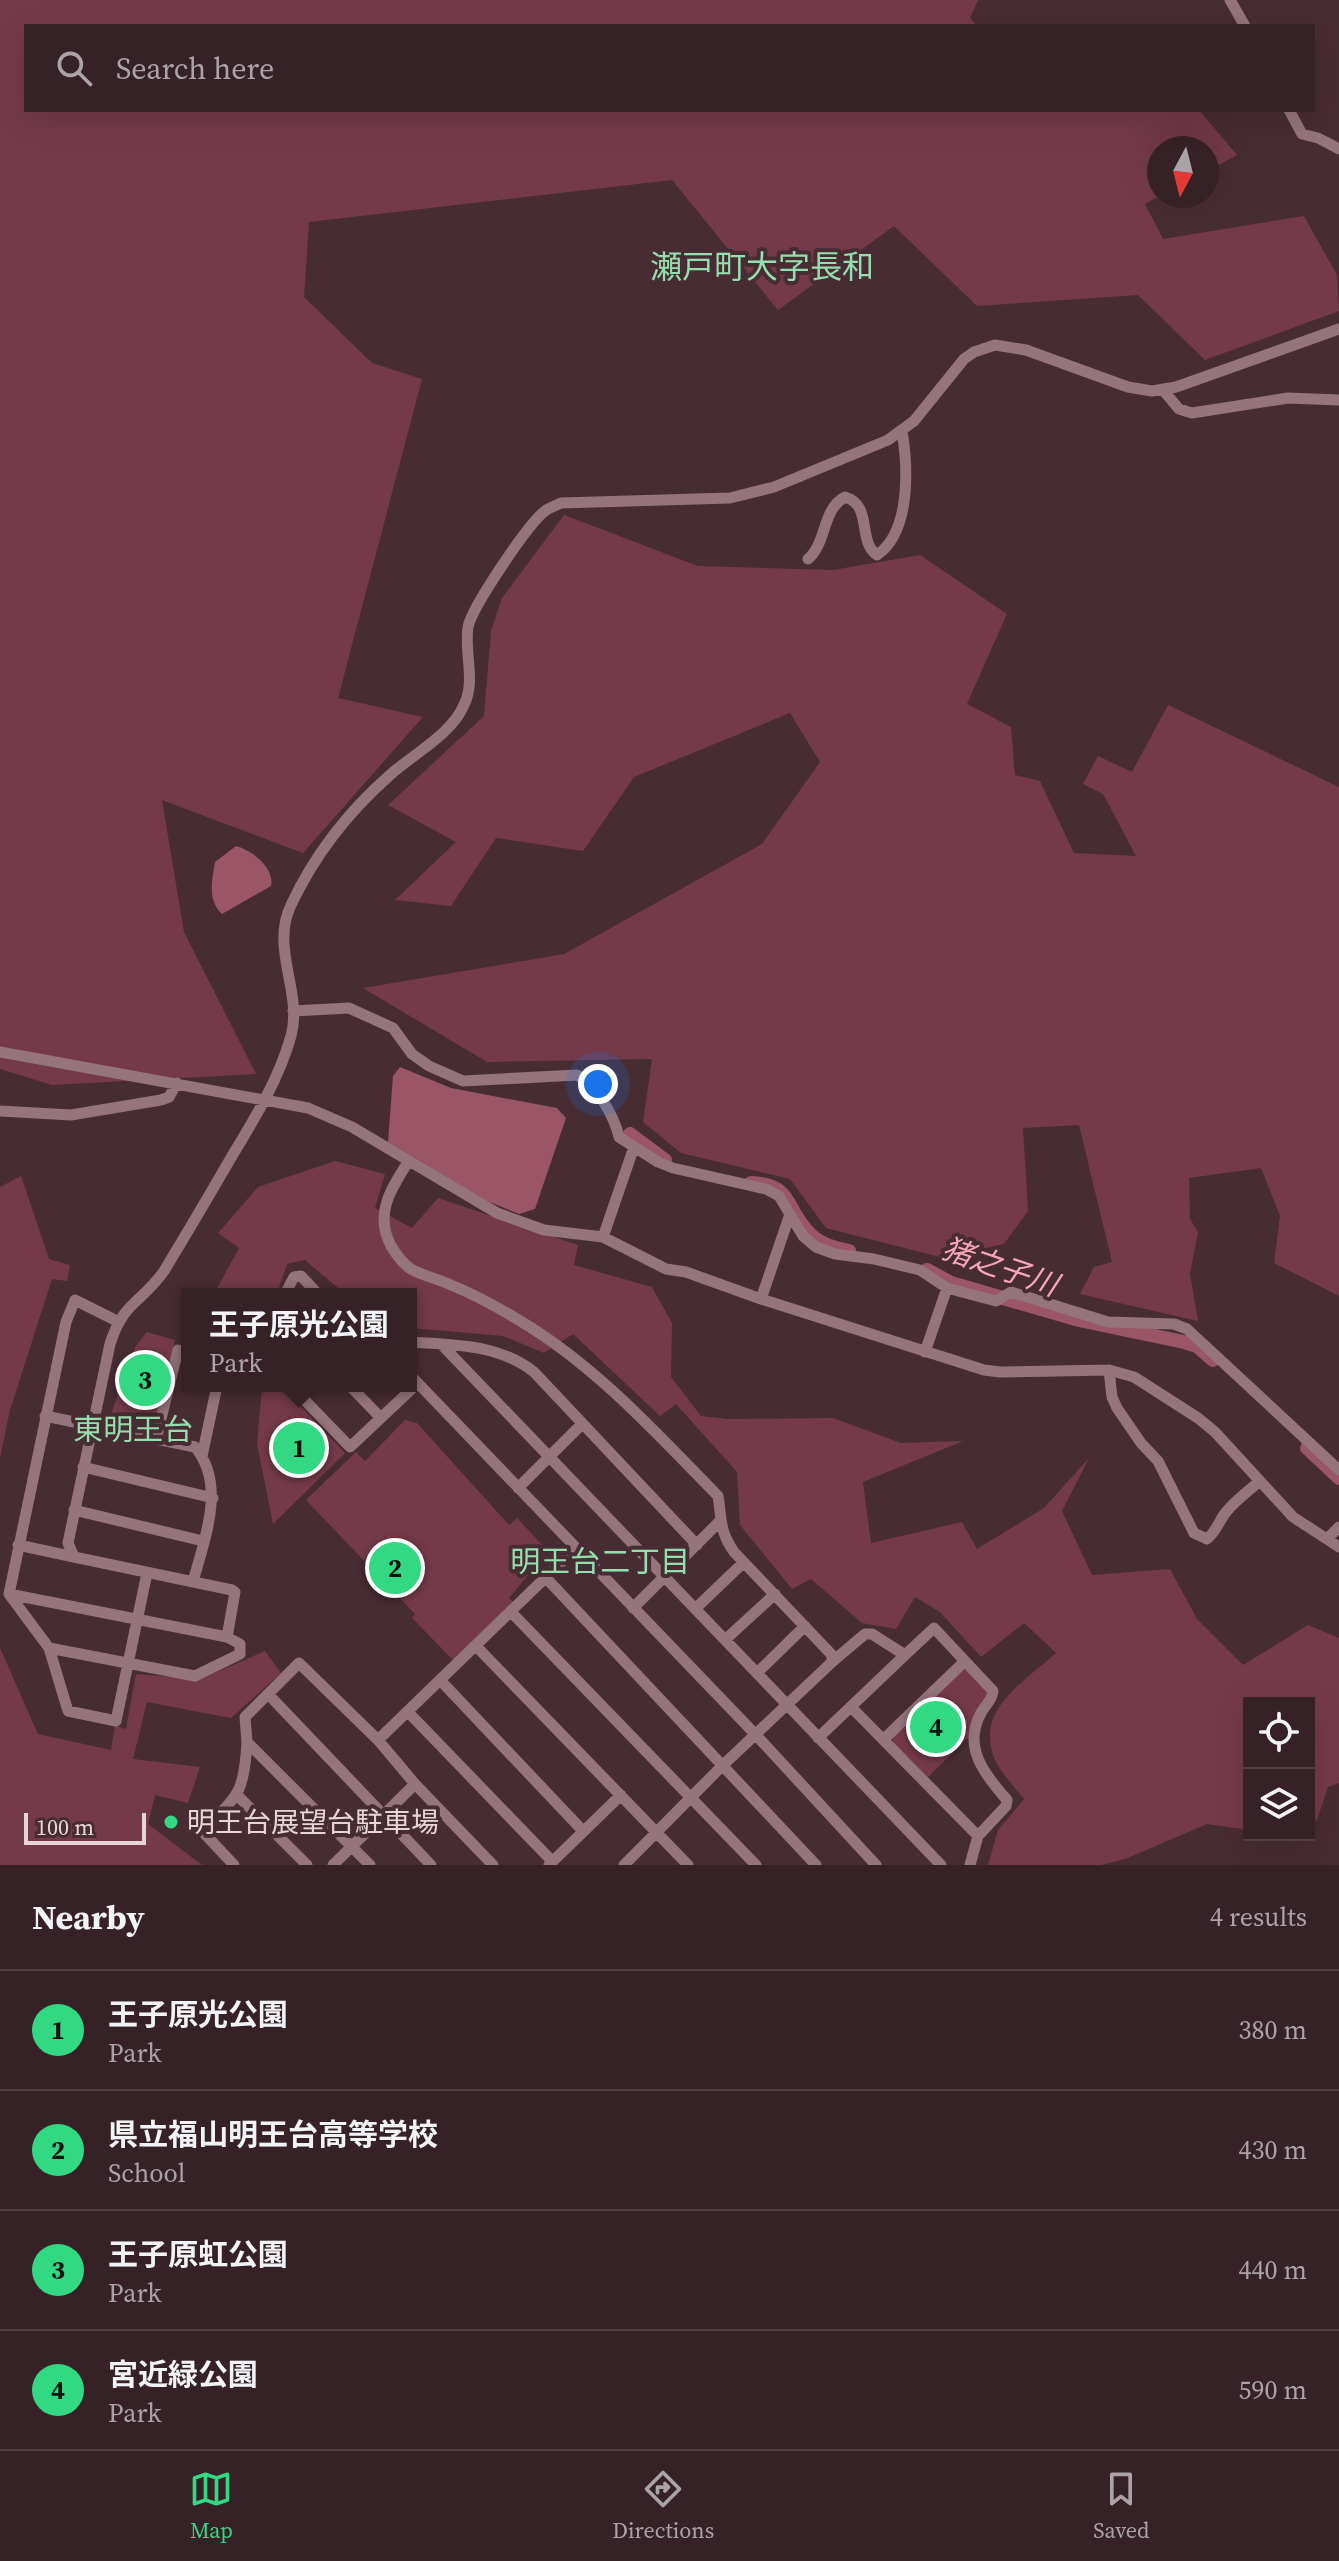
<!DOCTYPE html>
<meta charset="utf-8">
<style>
body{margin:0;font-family:"Source Serif 4","Noto Sans JP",serif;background:#3d292e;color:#f1f3f6}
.controls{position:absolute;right:24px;bottom:24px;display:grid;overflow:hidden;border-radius:0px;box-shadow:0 8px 32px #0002}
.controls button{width:72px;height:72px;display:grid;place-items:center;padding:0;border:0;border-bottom:2px solid #503e43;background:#362126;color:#f1f3f6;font:40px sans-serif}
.compass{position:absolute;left:1147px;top:136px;width:72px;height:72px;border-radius:50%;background:#362126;box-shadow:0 8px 32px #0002;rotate:187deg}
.scale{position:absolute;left:24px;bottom:20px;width:122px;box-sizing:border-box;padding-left:8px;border:4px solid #e8d5d9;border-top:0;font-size:22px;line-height:28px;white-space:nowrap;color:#e8d5d9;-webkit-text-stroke:6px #482c33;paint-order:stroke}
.you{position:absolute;left:598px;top:1084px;width:28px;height:28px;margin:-20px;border:6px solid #fff;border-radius:50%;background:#1a73e8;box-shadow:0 0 0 12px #1a73e833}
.badge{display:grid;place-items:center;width:52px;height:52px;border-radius:50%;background:#32d882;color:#111;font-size:26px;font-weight:700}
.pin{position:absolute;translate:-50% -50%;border:4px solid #fff;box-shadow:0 2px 8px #0006}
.popup{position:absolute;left:181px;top:1288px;width:236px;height:104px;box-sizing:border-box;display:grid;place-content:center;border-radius:0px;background:#362126;filter:drop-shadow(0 2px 6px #0005);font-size:26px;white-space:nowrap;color:#aaa3a7}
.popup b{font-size:30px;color:#f1f3f6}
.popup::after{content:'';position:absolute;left:50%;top:100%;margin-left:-16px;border:16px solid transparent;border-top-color:#362126}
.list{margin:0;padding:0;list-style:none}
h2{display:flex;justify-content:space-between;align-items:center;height:104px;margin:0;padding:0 32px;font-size:34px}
h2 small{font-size:26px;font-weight:400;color:#aaa3a7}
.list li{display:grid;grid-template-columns:52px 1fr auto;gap:24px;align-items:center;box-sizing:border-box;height:120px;padding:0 32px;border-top:2px solid #503e43}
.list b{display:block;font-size:30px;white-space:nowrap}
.list p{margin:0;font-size:26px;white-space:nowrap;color:#aaa3a7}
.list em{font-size:26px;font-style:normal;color:#aaa3a7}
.icon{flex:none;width:44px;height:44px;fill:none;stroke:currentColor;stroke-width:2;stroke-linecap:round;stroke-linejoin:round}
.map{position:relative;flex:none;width:1339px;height:1865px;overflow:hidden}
.search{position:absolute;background:#362126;box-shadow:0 8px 32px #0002;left:24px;right:24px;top:24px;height:88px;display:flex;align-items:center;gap:20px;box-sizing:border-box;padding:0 28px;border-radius:0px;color:#aaa3a7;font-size:30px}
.sheet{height:584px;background:#362126}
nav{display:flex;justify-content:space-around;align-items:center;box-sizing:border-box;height:112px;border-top:2px solid #503e43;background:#362126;font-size:22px;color:#aaa3a7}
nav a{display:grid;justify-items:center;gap:4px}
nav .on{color:#32d882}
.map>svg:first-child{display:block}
</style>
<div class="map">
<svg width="1339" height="1865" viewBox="0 0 1339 1865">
<rect width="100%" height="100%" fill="#482c33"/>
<!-- green -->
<path fill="#753a4a" d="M 0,0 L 978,0 L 970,18 L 977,26 L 26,26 L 26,110 L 1199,110 L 1237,155 L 1207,171 L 1207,148 L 1159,148 L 1159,196 L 1145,204 L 1163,239 L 1304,216 L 1337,275 L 1339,311 L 1205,360 L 1138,295 L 977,306 L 894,226 L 778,310 L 672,180 L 309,222 L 304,297 L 372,363 L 422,379 L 338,698 L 423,717 L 303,853 L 162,800 L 184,932 L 256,1074 L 52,1085 L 0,1069 Z
M 564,515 L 698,566 L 833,570 L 920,555 L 1007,614 L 967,704 L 1011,727 L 1015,775 L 1040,781 L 1074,853 L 1136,856 L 1103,794 L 1083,784 L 1098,756 L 1132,772 L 1168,705 L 1339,787 L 1339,1296 L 1274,1263 L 1280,1216 L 1261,1168 L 1189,1178 L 1190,1219 L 1198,1232 L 1190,1274 L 1198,1321 L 1080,1294 L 1094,1267 L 1112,1262 L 1079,1125 L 1023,1128 L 1028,1211 L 1004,1244 L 944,1258 L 826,1228 L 790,1179 L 681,1153 L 643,1122 L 652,1059 L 487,1062 L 363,988 L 564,954 L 762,844 L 820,762 L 790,713 L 634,777 L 583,851 L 496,838 L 451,906 L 395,900 L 456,842 L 388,805 L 484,716 L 491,631 L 502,598 Z
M 335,1161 L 385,1174 L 375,1208 L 412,1228 L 438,1198 L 578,1245 L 574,1265 L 652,1287 L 672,1323 L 671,1377 L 701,1416 L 728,1419 L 833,1418 L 901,1443 L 963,1441 L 863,1482 L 871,1543 L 962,1522 L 977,1549 L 1044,1508 L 1089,1458 L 1062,1511 L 1092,1575 L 1170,1569 L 1197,1619 L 1243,1665 L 1308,1625 L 1339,1638 L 1339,1783 L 1328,1787 L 1317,1820 L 1309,1822 L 1309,1703 L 1249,1703 L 1249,1830 L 1207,1824 L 1125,1859 L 1101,1865 L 988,1865 L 998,1830 L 1024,1799 C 1015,1788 1004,1776 997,1764 C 971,1711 1023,1683 1056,1653 L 1024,1623 L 981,1657 L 940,1612 L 915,1597 L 896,1629 L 862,1623 L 811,1579 L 792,1589 L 740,1525 L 737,1472 L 676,1404 L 660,1416 L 573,1334 L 544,1353 L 503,1336 L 411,1328 L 411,1294 L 345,1294 L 305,1260 L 287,1264 L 277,1294 L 214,1294 L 239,1248 L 218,1233 L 258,1187 Z
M 21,1176 L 49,1259 L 70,1265 L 67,1281 L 52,1279 L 10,1410 L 0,1458 L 0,1187 Z
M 147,1332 L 175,1340 L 157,1423 L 111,1414 L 135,1347 Z
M 262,1386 L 281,1386 L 345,1453 L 273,1524 L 257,1444 Z
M 405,1420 L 417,1423 L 509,1525 L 517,1518 L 548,1551 L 509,1598 L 513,1602 L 453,1660 L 412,1618 L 415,1614 L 306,1500 L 356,1452 L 365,1461 Z
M 0,1648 L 38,1734 L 111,1750 L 115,1726 L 126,1729 L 136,1674 L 201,1679 L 265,1651 L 281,1673 L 231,1718 L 147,1702 L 133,1759 L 200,1767 L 188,1803 L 155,1795 L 148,1824 L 202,1865 L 0,1865 Z
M 962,1670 L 969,1670 L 989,1690 L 969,1737 L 928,1777 L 893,1742 L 893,1734 Z"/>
<!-- water -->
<path fill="#9a5566" d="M 236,846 C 251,850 275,867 271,886 L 222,914 C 207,900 212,880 215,862 Z
M 400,1067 L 451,1088 L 557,1108 L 566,1118 L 535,1209 L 519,1214 L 487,1201 L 388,1142 L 393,1076 Z"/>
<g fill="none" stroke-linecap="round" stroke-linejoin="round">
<!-- river -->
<path stroke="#9a5566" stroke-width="14" d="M 630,1134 L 665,1160
M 751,1183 C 794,1185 784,1208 809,1233 C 819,1244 834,1248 849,1251
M 927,1270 L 951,1283 L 1079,1320 L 1184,1342 L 1197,1346 L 1213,1360
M 1307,1448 L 1339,1478"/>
<!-- minor -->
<path stroke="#95747b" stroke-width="11" d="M 1230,0 L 1245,26
M 1289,110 L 1302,134 L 1318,138 L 1339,149
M 1163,390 L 1179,409 L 1192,413 L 1288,398 L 1339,400
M 808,559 C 827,543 822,509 845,497 C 873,505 857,541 877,555 C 911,532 908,467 902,431
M 293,1011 L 349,1008 L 393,1028 L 412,1054 L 429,1066 L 463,1081 L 577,1075 C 597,1085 614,1116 619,1137 L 658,1162 L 673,1168 L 766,1189 L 779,1196 L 803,1236 L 816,1247 L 835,1254 L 874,1259 L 920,1270 L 947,1288 L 996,1301 L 1011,1292 L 1108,1322 L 1174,1324 L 1187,1329 L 1339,1470
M 0,1052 L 308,1108 L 352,1127 L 497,1213 L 544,1230 L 603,1237 L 666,1269 L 686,1272 L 761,1299 L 984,1370 L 1000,1372 L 1109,1370 L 1134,1377 L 1198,1418 L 1215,1432 L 1293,1517 L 1339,1547
M 0,1111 L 71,1115 L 161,1100 L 169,1097 L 177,1083
M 408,1162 C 391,1189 374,1214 391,1246 C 396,1254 403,1264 411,1269 C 423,1276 439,1279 451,1285 C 476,1295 499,1308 522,1322 C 598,1368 656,1433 718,1496 C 722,1520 719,1530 734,1552 L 832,1655 L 832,1662 L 721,1767 L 624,1865
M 603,1237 L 634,1147
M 285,1294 L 294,1277 L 301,1276 L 318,1294
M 761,1299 L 789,1217
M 117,1321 L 75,1300 L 66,1322 L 9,1594 L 49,1648 L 68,1711 L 116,1721 L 147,1573
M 411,1342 C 454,1345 499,1344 534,1372 L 697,1545
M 441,1344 L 941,1865
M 925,1352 L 947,1288
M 1109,1370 L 1112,1397 L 1117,1408 L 1141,1443 L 1158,1461 L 1194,1533 L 1207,1539 C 1216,1532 1219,1521 1226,1512 C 1236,1500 1248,1491 1260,1481
M 411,1376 L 756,1735 L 876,1865
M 291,1386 L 350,1447 L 418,1383
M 350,1386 L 380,1417
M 45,1416 L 195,1447 C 227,1485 204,1540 193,1582
M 156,1439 L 178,1350 L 187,1352
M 202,1456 L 217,1386
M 83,1467 L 213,1498
M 518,1488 L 582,1424
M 74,1510 L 203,1541
M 1327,1539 L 1339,1527
M 18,1545 L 74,1557
M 547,1579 L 816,1865
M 9,1594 L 227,1637
M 633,1608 L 719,1522
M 696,1608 L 743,1563
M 512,1613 L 756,1865
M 726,1639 L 775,1594
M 476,1646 L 688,1865
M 49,1648 L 195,1676 L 240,1654 L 240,1644 L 227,1637 L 235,1592 L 232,1590 L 74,1557 L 68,1543 L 110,1344 C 124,1300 142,1303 164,1271 C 187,1233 210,1194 232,1156 C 255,1118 279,1079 291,1036 C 303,992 270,949 291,905 C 314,856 349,811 390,775 C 413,754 451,735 464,705 C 476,681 464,653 468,627 C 472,607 528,524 545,511 C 549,508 555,506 561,503 L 730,498 L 774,487 L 888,440 L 914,421 L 964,359 L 974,352 L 995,345 L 1026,350 L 1128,387 L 1152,391 L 1176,387 L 1339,329
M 832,1662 L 865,1634 L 872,1634 L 905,1655 L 934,1628 L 993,1691 C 992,1701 985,1705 981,1713 C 962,1747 985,1775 1007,1800 L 1006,1806 L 978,1836 L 970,1865
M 758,1672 L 805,1626
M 441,1681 L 583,1831
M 268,1694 L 431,1865
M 852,1708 L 978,1836
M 408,1712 L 552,1861
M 818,1738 L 905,1655
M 885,1738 L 965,1661
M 378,1740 L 415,1784 L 493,1865
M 238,1796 L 307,1865
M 234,1865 L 202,1831 C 238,1795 244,1795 247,1742
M 333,1865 L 415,1784
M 370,1865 L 247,1742 L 245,1717 L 299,1663 L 378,1740 L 576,1548
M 549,1865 L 621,1795"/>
</g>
<!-- markers -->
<circle fill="#32d882" stroke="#482c33" stroke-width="3" cx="171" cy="1822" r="8"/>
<g text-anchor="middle" stroke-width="8" stroke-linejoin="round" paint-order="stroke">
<!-- poi labels -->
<g font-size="28" fill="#e8d5d9" stroke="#482c33" text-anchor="start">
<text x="187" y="1832">明王台展望台駐車場</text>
</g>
<!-- water labels -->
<g font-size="30" font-style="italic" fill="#f7a6b8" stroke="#482c33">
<text transform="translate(1000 1267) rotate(19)" y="10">猪之子川</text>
</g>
<!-- neighbourhood labels -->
<g font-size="30" fill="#95dead" stroke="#482c33">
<text x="133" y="1440">東明王台</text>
<text x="600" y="1572">明王台二丁目</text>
</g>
<!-- quarter labels -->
<g font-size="32" fill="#95dead" stroke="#482c33">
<text x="762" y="278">瀬戸町大字長和</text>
</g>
</g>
</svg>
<div class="controls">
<button><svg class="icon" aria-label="locate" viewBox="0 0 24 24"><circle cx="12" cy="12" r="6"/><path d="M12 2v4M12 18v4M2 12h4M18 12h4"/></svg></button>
<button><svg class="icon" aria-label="layers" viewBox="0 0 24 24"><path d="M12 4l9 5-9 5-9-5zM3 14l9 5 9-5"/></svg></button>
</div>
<svg class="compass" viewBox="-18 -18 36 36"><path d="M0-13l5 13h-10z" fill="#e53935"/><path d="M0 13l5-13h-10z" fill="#aaa3a7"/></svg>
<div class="scale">100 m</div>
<div class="you"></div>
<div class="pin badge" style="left:299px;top:1448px">1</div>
<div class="popup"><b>王子原光公園</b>Park</div>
<div class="pin badge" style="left:395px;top:1568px">2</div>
<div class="pin badge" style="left:145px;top:1380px">3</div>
<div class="pin badge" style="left:936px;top:1727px">4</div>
<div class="search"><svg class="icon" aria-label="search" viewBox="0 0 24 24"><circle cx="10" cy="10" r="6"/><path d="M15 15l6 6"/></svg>Search here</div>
</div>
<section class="sheet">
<h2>Nearby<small>4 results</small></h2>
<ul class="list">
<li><span class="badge">1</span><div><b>王子原光公園</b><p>Park</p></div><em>380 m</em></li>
<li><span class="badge">2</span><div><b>県立福山明王台高等学校</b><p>School</p></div><em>430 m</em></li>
<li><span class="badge">3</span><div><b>王子原虹公園</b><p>Park</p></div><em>440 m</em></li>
<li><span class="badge">4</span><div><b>宮近緑公園</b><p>Park</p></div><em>590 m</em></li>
</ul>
</section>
<nav>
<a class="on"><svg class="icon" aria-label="map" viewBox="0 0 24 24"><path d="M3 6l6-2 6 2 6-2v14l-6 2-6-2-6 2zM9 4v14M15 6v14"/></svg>Map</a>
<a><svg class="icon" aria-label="directions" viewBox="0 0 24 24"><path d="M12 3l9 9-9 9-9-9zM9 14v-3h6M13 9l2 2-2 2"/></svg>Directions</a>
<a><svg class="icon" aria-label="saved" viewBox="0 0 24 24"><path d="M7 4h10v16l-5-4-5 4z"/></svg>Saved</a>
</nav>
